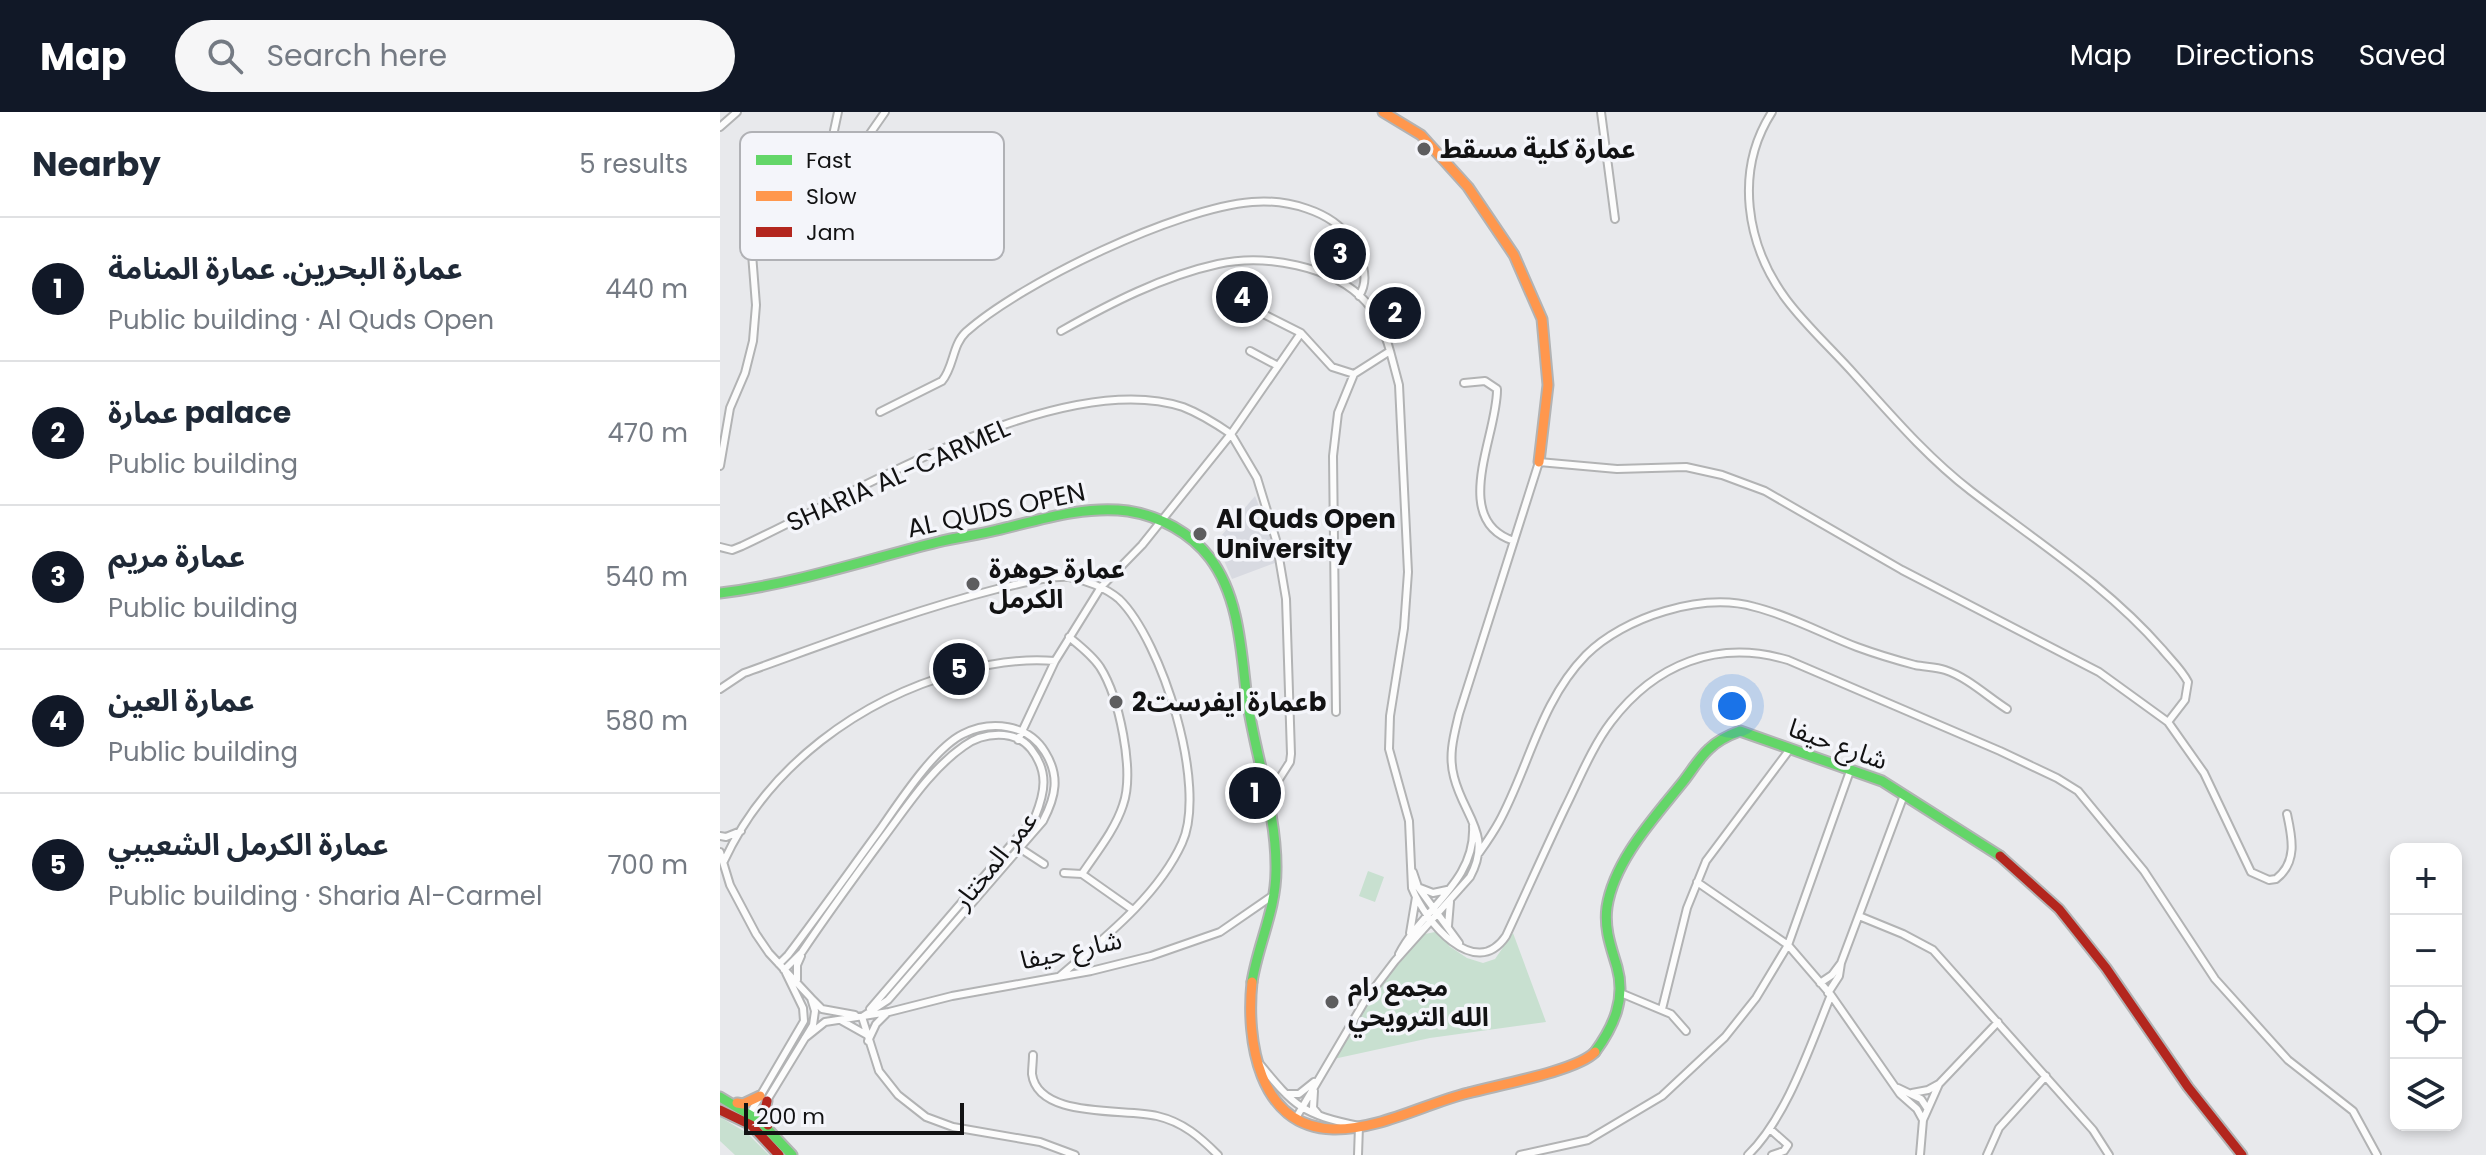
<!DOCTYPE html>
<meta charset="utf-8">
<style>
body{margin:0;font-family:Poppins,"Noto Sans Arabic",sans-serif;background:#f6f6f7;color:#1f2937}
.controls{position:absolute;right:24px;bottom:24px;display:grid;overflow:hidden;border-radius:16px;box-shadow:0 4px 12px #0003}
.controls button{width:72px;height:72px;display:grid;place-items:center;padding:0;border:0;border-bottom:2px solid #e0e1e3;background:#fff;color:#1f2937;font:40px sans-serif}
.scale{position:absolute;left:24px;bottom:20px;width:220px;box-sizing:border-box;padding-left:8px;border:4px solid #121213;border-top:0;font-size:22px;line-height:28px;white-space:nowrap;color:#121213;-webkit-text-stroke:6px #f4f5fa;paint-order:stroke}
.you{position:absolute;left:1012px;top:594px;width:28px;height:28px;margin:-20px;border:6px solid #fff;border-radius:50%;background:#1a73e8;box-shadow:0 0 0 12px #1a73e833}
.badge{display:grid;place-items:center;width:52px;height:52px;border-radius:50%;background:#111827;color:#fff;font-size:26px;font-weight:700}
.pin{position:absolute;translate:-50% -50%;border:4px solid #fff;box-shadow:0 2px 8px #0006}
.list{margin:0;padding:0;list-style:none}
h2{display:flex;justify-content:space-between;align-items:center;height:104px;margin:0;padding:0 32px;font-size:34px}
h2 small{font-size:26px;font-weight:400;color:#747a83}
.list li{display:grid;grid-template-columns:52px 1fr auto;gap:24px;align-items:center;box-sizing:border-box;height:144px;padding:0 32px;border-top:2px solid #e0e1e3}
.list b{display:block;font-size:30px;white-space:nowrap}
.list p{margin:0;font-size:26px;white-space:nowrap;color:#747a83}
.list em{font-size:26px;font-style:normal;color:#747a83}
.icon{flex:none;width:44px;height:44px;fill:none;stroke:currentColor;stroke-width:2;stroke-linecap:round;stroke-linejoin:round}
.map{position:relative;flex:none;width:1766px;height:1043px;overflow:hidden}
header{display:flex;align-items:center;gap:48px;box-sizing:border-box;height:112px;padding:0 40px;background:#111827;color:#fff}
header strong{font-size:38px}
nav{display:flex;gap:44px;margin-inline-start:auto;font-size:28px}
.search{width:560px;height:72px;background:#f6f6f7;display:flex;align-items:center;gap:20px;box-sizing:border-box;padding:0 28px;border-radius:44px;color:#747a83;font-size:30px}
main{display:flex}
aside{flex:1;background:#fff}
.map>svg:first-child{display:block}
</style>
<header>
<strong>Map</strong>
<div class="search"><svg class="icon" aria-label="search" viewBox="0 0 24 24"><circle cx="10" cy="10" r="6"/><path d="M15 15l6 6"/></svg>Search here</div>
<nav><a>Map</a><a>Directions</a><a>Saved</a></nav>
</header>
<main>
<aside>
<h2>Nearby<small>5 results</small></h2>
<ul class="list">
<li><span class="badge">1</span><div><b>عمارة البحرين. عمارة المنامة</b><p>Public building · Al Quds Open</p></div><em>440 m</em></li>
<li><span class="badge">2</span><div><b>عمارة palace</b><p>Public building</p></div><em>470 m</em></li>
<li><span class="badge">3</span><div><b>عمارة مريم</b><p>Public building</p></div><em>540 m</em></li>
<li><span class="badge">4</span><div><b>عمارة العين</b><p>Public building</p></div><em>580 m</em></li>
<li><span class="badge">5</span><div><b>عمارة الكرمل الشعيبي</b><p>Public building · Sharia Al-Carmel</p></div><em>700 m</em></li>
</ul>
</aside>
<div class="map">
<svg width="1766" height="1043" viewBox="0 0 1766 1043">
<rect width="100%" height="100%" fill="#e8e9ec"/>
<!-- built -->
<path fill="#d8dae1" d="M 535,384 L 550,422 L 555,451 L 512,467 L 496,430 Z"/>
<!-- green -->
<path fill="#c8e0d0" d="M 648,759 L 664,765 L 655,790 L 639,784 Z
M 720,819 L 725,822 L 729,834 L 747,846 L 763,851 L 775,847 L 793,821 L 826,910 L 710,926 L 609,948 L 638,900 L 700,823 Z
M 0,1005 L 27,1021 L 49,1043 L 15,1043 L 0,1029 Z"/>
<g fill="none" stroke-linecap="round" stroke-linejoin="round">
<defs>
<path id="street" d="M 881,0 L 895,107
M 1052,0 C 1014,59 1026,133 1066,187 C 1086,214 1113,238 1135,263 C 1172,304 1207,345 1251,379 C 1316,429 1387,474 1442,537 C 1451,548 1462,558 1468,570 L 1465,588 L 1448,610
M 0,15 L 17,0
M 117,57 L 112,28 L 118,0
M 514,187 L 581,221
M 341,219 C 389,192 443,164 498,152 C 544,142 613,153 646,190 C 658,204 665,221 670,239 L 634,262 L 612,255 L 581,221 L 511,322 L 537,366 L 556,428 L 566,487 L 571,642 L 570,650 L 547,686
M 530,239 L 558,254
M 670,239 L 679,273 L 688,460 L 684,516 L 670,604 L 669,637 L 689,709 L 692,776 C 705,809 755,870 786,824 C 806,781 825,738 845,696 C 859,668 872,635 891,610 C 935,552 997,527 1068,548 L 1280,639 L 1337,666 L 1358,679 L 1424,759 L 1495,867 L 1568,948 L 1633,999 L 1657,1043
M 744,271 L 765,269 L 777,277 C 778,322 729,408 794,429
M 160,300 L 222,269 C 234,255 232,233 246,220 C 302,170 457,96 532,90 C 565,87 612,98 631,128 C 641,145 651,166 639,184
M 0,354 L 10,296 L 25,261 L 33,229 L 36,193 L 31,129 L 35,105 L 48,90 L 77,80 L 110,63 L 142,33 L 165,0
M 0,435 L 12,438 L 22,434 C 132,383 341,255 463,295 C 481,302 495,311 511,322 L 422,433 L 381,475 L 335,549 L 298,628
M 349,525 C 360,534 372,543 380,555 C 399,585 415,659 403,693 C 395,718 376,741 362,762
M 0,577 L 24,561 C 108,531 191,499 277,477 C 296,473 330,463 349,465 C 366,468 386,476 399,487 C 442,529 488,675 462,731 C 438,784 383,827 340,864
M 616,600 L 613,344 L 618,301 L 634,262
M 0,724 L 6,725 L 21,719
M 298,735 L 324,752
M 0,740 L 10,773 L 36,822 L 49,841 L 91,886 L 95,899 L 93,913 L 46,990
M 759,741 C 766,731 773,721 779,710 C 809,655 820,590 866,543 C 904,505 982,480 1035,495 C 1071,504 1103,522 1137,535 C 1156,542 1176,548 1195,553 C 1205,555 1216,555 1225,558 C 1247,565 1268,585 1287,597
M 4,749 C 48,654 140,587 239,560 C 271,551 301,546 335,549
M 693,760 L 698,775 L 739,831
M 344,761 L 362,762 L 413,798
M 977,770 L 1068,833 L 1111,883 L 1180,982 L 1197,997 L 1203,1008
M 700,776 L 713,781 L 727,778
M 1139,804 L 1183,822 L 1213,838 L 1373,1018 L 1389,1043
M 728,814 L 730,790
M 690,821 L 696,785
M 679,842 C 702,797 756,770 753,714
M 59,852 L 68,843 C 99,802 129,760 159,719 C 178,692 214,636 243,622 C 271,608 308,612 325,640 C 340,664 336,684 323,709 L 168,888 L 142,905
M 64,858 L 82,840 C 108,801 136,763 164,725 C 188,693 211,657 244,634 C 263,620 295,617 311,637 C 329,660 325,680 315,705 L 150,897
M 77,868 L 77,853 L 81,844
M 1100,871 L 1112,863 L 1121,851
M 1108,881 L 1119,864 L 1121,851 L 1184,683
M 903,882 L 951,902 L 966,919
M 91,886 L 102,897 L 135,903
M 942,897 L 967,796 L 986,749 L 1070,637
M 142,905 L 159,959 L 178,983 L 206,1005 L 233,1015 L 320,1030 L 355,1043
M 122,909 L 147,923
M 85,926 L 105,910 L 169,900 L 232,884 L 371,859 L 431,844 L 500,820 L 555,782
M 148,929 L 156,912 L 166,902
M 313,943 C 313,949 312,956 312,962 C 318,1007 404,996 437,1004 C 463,1010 480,1025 498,1043
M 539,951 C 575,995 582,1002 639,1014 L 638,1043
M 1178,976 L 1201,987 L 1207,996
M 594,979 L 593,996 L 598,1002
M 1192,981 L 1208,978 L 1219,972
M 566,982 L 579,982 L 594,970
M 576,1006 L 646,887 L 675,849 L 750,765 C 773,722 744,705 734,665 C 728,643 734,623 739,602 L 819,350 L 897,357 L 966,355 L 1002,363 L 1045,379 L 1182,458 L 1379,560 L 1448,610 L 1484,661 L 1531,760 L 1549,768 L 1556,767 C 1578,750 1572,725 1567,702
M 25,1010 L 84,909 L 83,896 L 66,861
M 1050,1017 L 1068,1033 L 1064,1039 L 1052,1043
M 800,1043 L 868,1028 L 942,984 L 1005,925 L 1036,886 L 1068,833 L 1130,659
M 1028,1043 C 1067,1005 1090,934 1111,883
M 1200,1043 L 1203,1008 L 1219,972 L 1278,910
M 1267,1043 L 1279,1016 L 1326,964"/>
<path id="fast" d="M 0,481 C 75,472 145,448 218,430 C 237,425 258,423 277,418 C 319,408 365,393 408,399 C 440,404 471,421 490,446 C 518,483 521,535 526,579 C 533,639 557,698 556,758 C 556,798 538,832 532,870
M 875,940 C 894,914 906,887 897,855 C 891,835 884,817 887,795 C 894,749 934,706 962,671 C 971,660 978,647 989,637 C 997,629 1009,623 1020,619 L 1162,669 L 1280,744
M 0,985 L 40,1009 L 72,1043"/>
<path id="slow" d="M 663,0 L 701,23 L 748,75 L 794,143 L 822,207 L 828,273 L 819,350
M 532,870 C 526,927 538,1015 613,1017 C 659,1018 704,992 748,981 C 777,973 857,959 875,940
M 17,991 L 23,992 L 40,984"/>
<path id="jam" d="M 1280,744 L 1339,797 L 1386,856 L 1468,975 L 1522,1043
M 47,989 L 44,1003 L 48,1013
M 0,998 L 31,1013 L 59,1043"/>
</defs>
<!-- street casing -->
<use href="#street" stroke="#b2b3b4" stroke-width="10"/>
<!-- fast casing -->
<use href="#fast" stroke="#b2b3b4" stroke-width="13"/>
<!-- slow casing -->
<use href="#slow" stroke="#b2b3b4" stroke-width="13"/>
<!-- jam casing -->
<use href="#jam" stroke="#b2b3b4" stroke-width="13"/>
<!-- street -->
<use href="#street" stroke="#fcfcfc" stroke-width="6"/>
<!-- fast -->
<use href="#fast" stroke="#63d668" stroke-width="9"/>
<!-- slow -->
<use href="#slow" stroke="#ff974d" stroke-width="9"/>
<!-- jam -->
<use href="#jam" stroke="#b3261e" stroke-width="9"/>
</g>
<!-- markers -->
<g fill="#5d5d5f" stroke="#f4f5fa" stroke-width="3">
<circle cx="704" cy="37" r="8"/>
<circle cx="480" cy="422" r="8"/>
<circle cx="253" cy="472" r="8"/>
<circle cx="396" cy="590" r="8"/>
<circle cx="612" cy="890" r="8"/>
</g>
<g text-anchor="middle" stroke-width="7" stroke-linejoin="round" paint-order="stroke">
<!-- poi labels -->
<g font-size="26" font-weight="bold" fill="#121213" stroke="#f4f5fa" text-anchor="start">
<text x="720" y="46">عمارة كلية مسقط</text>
<text x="496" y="416">Al Quds Open<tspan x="496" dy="30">University</tspan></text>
<text x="269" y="466">عمارة جوهرة<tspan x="269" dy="30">الكرمل</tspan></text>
<text x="412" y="599">عمارة ايفرست2b</text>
<text x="628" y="884">مجمع رام<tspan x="628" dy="30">الله الترويحي</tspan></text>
</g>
<!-- street labels -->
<g font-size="26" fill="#121213" stroke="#f4f5fa">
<text transform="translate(178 363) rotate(-24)" y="9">SHARIA AL-CARMEL</text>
<text transform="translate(276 398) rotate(-12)" y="9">AL QUDS OPEN</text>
<text transform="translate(1118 632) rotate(20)" y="9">شارع حيفا</text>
<text transform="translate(275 748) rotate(-51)" y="9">عمر المختار</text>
<text transform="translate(351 838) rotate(-12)" y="9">شارع حيفا</text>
</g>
</g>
<!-- legend -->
<rect x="20" y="20" width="264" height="128" rx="12" fill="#f4f5fa" stroke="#b0b1b5" stroke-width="2"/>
<rect x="36" y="43" width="36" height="10" fill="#63d668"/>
<rect x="36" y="79" width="36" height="10" fill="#ff974d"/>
<rect x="36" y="115" width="36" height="10" fill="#b3261e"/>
<g font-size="22" fill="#121213">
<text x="86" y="56">Fast</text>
<text x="86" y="92">Slow</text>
<text x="86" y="128">Jam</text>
</g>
</svg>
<div class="controls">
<button>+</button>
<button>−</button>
<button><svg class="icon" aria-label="locate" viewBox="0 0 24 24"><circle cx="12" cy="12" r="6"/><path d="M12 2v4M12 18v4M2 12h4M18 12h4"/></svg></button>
<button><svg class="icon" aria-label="layers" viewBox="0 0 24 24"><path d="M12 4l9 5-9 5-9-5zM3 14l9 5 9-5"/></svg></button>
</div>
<div class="scale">200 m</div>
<div class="you"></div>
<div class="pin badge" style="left:535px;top:681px">1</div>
<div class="pin badge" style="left:675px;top:201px">2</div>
<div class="pin badge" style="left:620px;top:142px">3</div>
<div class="pin badge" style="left:522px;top:185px">4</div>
<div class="pin badge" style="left:239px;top:557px">5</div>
</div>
</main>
